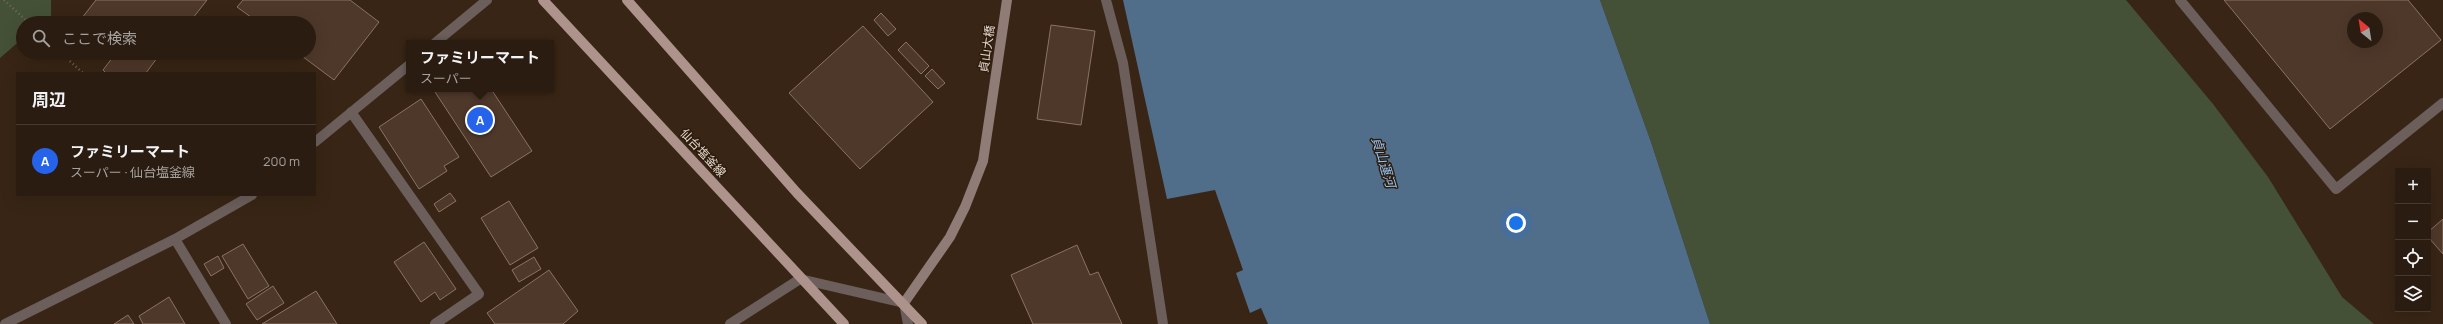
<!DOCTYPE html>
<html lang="ja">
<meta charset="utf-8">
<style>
body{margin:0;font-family:Manrope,"Noto Sans JP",sans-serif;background:#36291e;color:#f1f3f6}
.controls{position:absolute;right:12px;bottom:12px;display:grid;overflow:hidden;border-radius:0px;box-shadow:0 4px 16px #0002}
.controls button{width:36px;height:36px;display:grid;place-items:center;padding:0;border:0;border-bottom:1px solid #463a30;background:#2a1c10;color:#f1f3f6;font:20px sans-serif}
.compass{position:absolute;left:2347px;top:12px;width:36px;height:36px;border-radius:50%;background:#2a1c10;box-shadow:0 4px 16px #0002;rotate:330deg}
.you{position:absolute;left:1516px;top:223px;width:14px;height:14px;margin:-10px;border:3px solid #fff;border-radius:50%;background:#1a73e8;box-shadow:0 0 0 6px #1a73e833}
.badge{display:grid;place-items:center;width:26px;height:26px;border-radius:50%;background:#2563eb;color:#fff;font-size:13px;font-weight:700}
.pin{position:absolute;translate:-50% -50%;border:2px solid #fff;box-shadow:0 1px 4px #0006}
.popup{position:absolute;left:406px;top:40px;width:148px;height:52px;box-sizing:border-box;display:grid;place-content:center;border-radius:0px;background:#2a1c10;filter:drop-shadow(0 1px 3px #0005);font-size:13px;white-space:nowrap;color:#a5a19f}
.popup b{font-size:15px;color:#f1f3f6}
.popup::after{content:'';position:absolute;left:50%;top:100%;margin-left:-8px;border:8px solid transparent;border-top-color:#2a1c10}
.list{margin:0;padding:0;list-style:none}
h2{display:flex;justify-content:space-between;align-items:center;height:52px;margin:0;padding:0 16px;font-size:17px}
h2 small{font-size:13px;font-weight:400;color:#a5a19f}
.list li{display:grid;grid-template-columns:26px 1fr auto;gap:12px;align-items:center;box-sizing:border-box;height:72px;padding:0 16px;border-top:1px solid #463a30}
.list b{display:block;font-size:15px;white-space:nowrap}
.list p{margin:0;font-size:13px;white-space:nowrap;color:#a5a19f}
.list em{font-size:13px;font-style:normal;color:#a5a19f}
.icon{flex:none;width:22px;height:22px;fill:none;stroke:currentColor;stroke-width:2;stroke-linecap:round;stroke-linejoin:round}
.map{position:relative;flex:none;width:2443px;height:324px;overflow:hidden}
.search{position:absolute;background:#2a1c10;box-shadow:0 4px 16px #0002;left:16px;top:16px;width:300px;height:44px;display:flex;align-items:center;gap:10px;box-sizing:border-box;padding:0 14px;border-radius:22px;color:#a5a19f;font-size:15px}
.panel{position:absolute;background:#2a1c10;box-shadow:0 4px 16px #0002;left:16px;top:72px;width:300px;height:124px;border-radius:0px}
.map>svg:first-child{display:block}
</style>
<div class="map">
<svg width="2443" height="324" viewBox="0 0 2443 324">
<rect width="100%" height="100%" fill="#382515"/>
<!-- green -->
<path fill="#455137" d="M 0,0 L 51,0 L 51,16 L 42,23 L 23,23 L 23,38 L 0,58 Z
M 1600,0 L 2126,0 L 2213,104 L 2268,177 L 2342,297 L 2374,324 L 1710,324 L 1651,142 Z"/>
<!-- water -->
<path fill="#506d8a" d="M 1123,0 L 1600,0 L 1651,142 L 1710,324 L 1268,324 L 1261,308 L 1250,313 L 1236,273 L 1243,270 L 1215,190 L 1167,199 Z"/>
<!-- building -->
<path fill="#4e382a" stroke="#8c7363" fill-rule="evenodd" d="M 96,0 L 207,0 L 189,23 L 132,23 L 125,18 L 121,23 L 78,23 Z
M 243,0 L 350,0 L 379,22 L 334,80 L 298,53 L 309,53 L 309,23 L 259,23 L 237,7 Z
M 2224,0 L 2408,0 L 2441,40 L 2330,129 ZM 2353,18 L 2377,18 L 2377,42 L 2353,42 Z
M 881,13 L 896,29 L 888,36 L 874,20 Z
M 1051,25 L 1095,31 L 1081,125 L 1037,119 Z
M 863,26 L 933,102 L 860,169 L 789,93 Z
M 906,42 L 929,66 L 921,74 L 898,50 Z
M 116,53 L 158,53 L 160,54 L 146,73 L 106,73 L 103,70 Z
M 932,69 L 945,83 L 938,89 L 925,76 Z
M 433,89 L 491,89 L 532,151 L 491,177 Z
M 421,99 L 459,157 L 444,166 L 447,171 L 419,189 L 379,127 Z
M 450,193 L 456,201 L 439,212 L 434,204 Z
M 509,201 L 538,248 L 510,265 L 481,218 Z
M 2443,219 L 2443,254 L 2428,237 L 2428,232 Z
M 424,242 L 456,289 L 440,300 L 435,292 L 421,302 L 394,262 Z
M 243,244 L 269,286 L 248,299 L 222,256 Z
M 1077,245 L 1090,275 L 1098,272 L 1122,324 L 1033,324 L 1011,275 Z
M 218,256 L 224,268 L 211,276 L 204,264 Z
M 534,257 L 541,269 L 519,282 L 512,270 Z
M 549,270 L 578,311 L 563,324 L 495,324 L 487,313 Z
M 273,286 L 284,303 L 257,320 L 246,304 Z
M 316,291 L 337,324 L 262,324 Z
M 169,297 L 185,324 L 143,324 L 139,316 Z
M 128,315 L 134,324 L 114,324 Z"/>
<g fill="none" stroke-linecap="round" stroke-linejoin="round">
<!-- path -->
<path stroke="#786759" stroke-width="2.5" stroke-dasharray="1 3" stroke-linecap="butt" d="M 4,0 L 29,23
M 61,53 L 83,73"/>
<!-- street -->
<path stroke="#6b5e5b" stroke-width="10" d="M 1106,0 L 1123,63 L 1163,324
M 2180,0 L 2336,189 L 2443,103
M 435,43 L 487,0
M 351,112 L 479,294 L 435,324
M 315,142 L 409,65
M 175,239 L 226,324
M 5,324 L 175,239 L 252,195
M 730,324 L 800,279 L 904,303 L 908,324"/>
<!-- secondary -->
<path stroke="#907c77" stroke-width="10" d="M 904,303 L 950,237 L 965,207 L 983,161 L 1007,0"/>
<!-- primary -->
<path stroke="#ad938c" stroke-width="10" d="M 543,0 L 844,324
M 627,0 L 797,193 L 922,324"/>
</g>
<g text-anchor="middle" stroke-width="3" stroke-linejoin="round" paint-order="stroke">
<!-- street labels -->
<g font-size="12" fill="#e3d6cc" stroke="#2d1b0c">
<text transform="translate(987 49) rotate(-82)" y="4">貞山大橋</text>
<text transform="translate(703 153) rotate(47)" y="4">仙台塩釜線</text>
</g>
<!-- water labels -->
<g font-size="13" font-style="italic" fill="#96c8f9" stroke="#2d1b0c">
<text transform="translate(1384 162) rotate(73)" y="5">貞山運河</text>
</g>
</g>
</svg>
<div class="controls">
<button>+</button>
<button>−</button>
<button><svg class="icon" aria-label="locate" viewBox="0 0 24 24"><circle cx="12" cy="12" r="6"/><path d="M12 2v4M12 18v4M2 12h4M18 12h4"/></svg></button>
<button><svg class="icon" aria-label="layers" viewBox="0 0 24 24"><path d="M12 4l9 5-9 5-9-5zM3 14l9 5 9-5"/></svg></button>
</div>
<svg class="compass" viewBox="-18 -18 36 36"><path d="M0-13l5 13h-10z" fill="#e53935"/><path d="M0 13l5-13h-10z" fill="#a5a19f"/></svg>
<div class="you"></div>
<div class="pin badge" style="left:480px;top:120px">A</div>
<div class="popup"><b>ファミリーマート</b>スーパー</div>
<div class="search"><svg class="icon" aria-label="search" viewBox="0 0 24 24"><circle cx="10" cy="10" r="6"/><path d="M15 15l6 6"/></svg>ここで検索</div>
<section class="panel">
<h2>周辺<small></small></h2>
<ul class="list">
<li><span class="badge">A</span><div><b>ファミリーマート</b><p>スーパー · 仙台塩釜線</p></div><em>200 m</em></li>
</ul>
</section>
</div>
